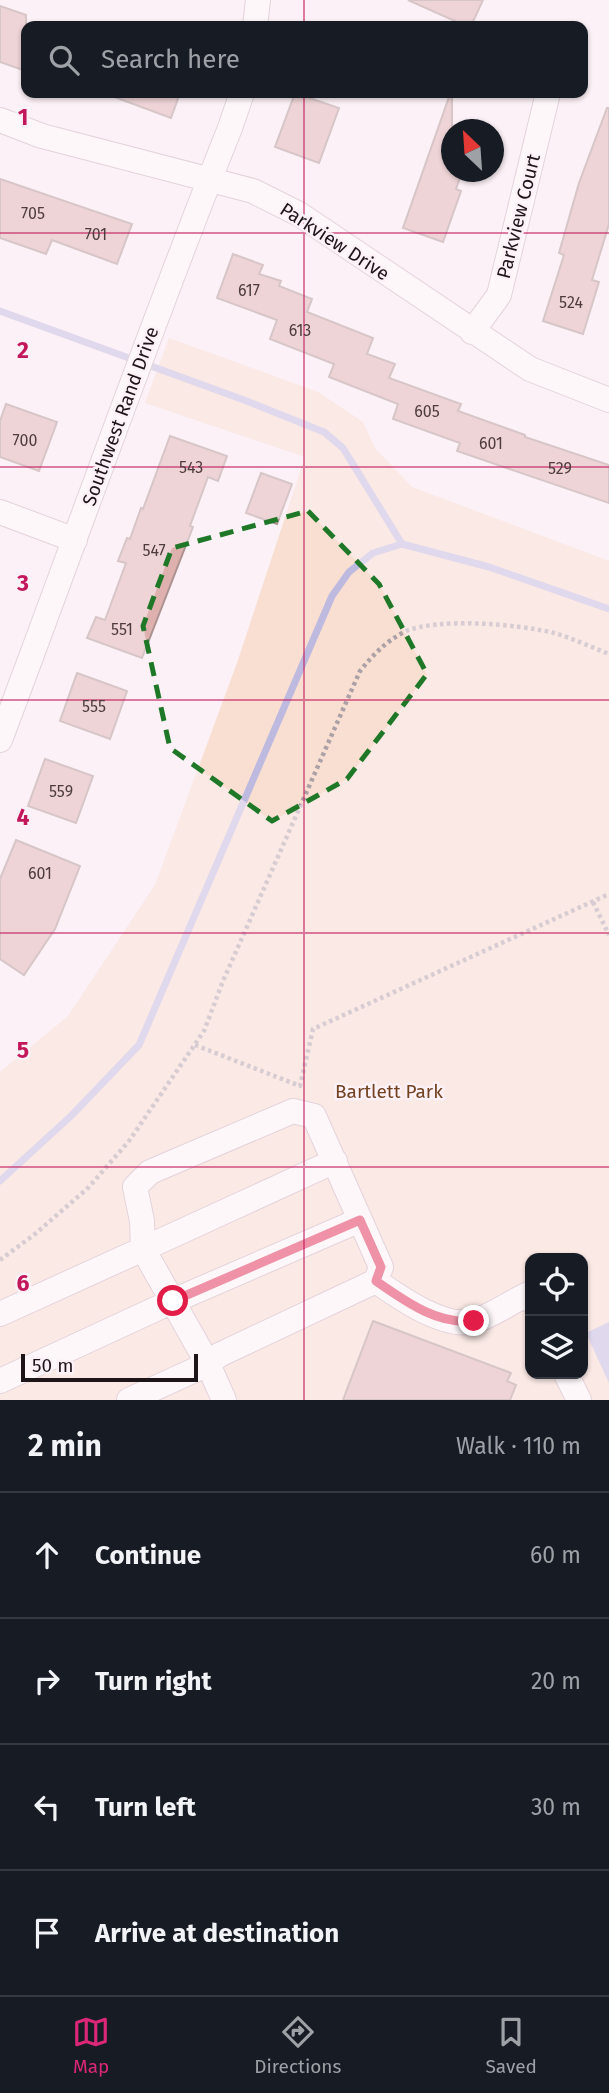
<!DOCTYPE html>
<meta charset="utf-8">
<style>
body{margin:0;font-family:"Fira Sans",sans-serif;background:#242831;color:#f1f3f6}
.controls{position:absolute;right:21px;bottom:21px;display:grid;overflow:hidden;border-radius:14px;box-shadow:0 2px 5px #0004}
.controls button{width:63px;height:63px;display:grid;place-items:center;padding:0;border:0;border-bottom:2px solid #363941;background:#171b24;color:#f1f3f6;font:35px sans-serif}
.compass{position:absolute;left:441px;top:119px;width:63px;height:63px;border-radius:50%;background:#171b24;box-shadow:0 2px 5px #0004;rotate:335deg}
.scale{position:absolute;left:21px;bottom:18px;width:177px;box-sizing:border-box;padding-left:7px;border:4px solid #1e1519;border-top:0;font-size:19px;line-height:24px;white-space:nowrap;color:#1e1519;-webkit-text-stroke:5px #fcf1f6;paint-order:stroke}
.stop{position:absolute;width:21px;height:21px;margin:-16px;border:5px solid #e11d48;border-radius:50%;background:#fff}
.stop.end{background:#e11d48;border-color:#fff;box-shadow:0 2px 7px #0008}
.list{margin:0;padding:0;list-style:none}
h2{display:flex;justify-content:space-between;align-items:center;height:91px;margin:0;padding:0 28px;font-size:30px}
h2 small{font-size:23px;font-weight:400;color:#9ea1a6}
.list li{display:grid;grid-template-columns:46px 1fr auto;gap:21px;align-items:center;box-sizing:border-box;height:126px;padding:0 28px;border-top:2px solid #363941}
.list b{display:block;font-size:26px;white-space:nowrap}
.list em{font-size:23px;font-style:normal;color:#9ea1a6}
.icon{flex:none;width:38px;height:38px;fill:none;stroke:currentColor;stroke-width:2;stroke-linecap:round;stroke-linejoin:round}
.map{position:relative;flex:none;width:609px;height:1400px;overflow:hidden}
.search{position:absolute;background:#171b24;box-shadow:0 2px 5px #0004;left:21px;right:21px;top:21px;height:77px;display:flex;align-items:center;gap:18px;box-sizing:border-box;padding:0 24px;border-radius:14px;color:#9ea1a6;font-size:26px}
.sheet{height:595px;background:#171b24}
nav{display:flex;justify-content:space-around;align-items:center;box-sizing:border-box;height:98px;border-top:2px solid #363941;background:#171b24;font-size:19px;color:#9ea1a6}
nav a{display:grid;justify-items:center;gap:4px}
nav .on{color:#db2777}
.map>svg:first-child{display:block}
</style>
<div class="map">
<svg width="609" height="1400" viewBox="0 0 609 1400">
<rect width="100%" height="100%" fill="#fcf1f6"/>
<!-- green -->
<path fill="#f8dfd1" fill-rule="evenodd" d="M 169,338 L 318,392 L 363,422 L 375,448 L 412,487 L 609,561 L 609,1400 L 0,1400 L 0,1072 L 68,1016 L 155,885 L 237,663 L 305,457 L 145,403 ZM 530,1258 L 583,1258 L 583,1374 L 530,1374 Z"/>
<!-- water -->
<path fill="#bebadf" d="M 609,1322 L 609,1383 L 586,1333 Z"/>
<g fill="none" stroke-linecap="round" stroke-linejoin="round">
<!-- stream -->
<path stroke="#bebadf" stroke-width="7" d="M 0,311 L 244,400 L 324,432 L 343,448 L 402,544
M 0,1181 L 72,1115 L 139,1045 L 332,596 L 349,572 L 373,553 L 402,544 L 489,567 L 609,609"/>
</g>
<!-- building -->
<path fill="#deb1af" stroke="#ac9290" stroke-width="2" d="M 408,0 L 483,0 L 471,26 L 466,26 Z
M 0,6 L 26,15 L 26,71 L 0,62 Z
M 109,93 L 180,93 L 171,118 L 109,95 Z
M 295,93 L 339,108 L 319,163 L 275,147 Z
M 449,97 L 452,97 L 452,172 L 462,172 L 456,189 L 461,191 L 443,242 L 403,228 Z
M 607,108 L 609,108 L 609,224 L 592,280 L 599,282 L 583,334 L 543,321 L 564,255 L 559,253 L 579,183 Z
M 0,179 L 132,224 L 117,264 L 52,240 L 46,254 L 0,238 Z
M 233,254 L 263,265 L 259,274 L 281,281 L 279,286 L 312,299 L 307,312 L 373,338 L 367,354 L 395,364 L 389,378 L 461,404 L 458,411 L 525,435 L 525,437 L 609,465 L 609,503 L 457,451 L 460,443 L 393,419 L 398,404 L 329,377 L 334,364 L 270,339 L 277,320 L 217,298 Z
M 6,404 L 57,422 L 39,471 L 0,457 L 0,421 Z
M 170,436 L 227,456 L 218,481 L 208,477 L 190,526 L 193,527 L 142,658 L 87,638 L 96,617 L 105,620 L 126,563 L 118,561 L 127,538 L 130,539 L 141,508 L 143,509 Z
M 261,473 L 292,484 L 277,524 L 246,513 Z
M 77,673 L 127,691 L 110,739 L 60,721 Z
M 45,759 L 93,776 L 76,823 L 28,806 Z
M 16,840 L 80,866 L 55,929 L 24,975 L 0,959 L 0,879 Z
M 373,1321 L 511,1373 L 507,1381 L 516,1385 L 510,1400 L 343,1400 Z"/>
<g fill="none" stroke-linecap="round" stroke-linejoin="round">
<defs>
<path id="minor" d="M 255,26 L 258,0
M 0,120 L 42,136 L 253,191 L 299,214 L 530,369 L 609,400
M 472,332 L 499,295 L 548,93
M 0,512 L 75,540
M 0,740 C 77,536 149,330 230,128 L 242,93
M 0,1314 L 143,1249 L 142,1221 L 135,1187 L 150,1172 L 293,1111 L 314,1116 L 381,1267 L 376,1281
M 566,1374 L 579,1400
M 0,1381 L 173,1301 L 360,1220
M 129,1400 L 208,1364 L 143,1249 L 335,1161
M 224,1400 L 208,1364 L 219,1355 L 376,1281 C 399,1297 445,1330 474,1321 C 492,1316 511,1302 528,1294 L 530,1300"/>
</defs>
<!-- minor casing -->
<use href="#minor" stroke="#c9b0ba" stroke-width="26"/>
<!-- path -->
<path stroke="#aca1a6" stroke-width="4.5" stroke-dasharray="3.5 3.5" stroke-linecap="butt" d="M 593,902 L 609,935
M 195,1045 L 300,1086 L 313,1029 L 609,894
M 0,1260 L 35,1234 L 88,1188 L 129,1141 L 204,1031 L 223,981 L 360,671 C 373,655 385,642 404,632 C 437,617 518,624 554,633 C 572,638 591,647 609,654"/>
<!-- minor -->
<use href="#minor" stroke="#fff" stroke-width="24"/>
</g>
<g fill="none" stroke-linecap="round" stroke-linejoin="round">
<!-- route -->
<path stroke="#e11d48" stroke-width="9" d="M 173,1301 L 360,1220 L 381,1267 L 376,1281 C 405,1301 437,1325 474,1321"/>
</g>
<!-- marked area -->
<path d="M0 0H609V1400H0ZM 308,511 L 379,584 L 427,674 L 347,779 L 272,821 L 170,748 L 143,626 L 172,548 Z" fill="#fcf1f6" fill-opacity=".55" fill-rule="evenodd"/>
<path fill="none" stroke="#1e7827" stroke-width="5" stroke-dasharray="14 9" stroke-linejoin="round" d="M 308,511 L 379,584 L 427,674 L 347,779 L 272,821 L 170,748 L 143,626 L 172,548 Z"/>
<!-- grid -->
<path fill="none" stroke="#c2185b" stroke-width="2" stroke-opacity="0.55" d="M 304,0 L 304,26M 304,93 L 304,1400M 0,233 L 609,233M 0,467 L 609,467M 0,700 L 609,700M 0,933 L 609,933M 0,1167 L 609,1167"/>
<g text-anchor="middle" stroke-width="5" stroke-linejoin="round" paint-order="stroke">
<!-- number labels -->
<g font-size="16" fill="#4e3c3e">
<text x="33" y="219">705</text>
<text x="96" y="240">701</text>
<text x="249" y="296">617</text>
<text x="571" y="308">524</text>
<text x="300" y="336">613</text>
<text x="427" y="417">605</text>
<text x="25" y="446">700</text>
<text x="491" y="449">601</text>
<text x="191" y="473">543</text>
<text x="560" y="474">529</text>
<text x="154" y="556">547</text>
<text x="122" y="635">551</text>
<text x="94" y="712">555</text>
<text x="61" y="797">559</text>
<text x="40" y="879">601</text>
</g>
<!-- street labels -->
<g font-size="19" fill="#1e1519" stroke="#fcf1f6">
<text transform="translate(518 216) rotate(-76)" y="7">Parkview Court</text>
<text transform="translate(335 241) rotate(33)" y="7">Parkview Drive</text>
<text transform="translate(120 416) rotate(-70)" y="7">Southwest Rand Drive</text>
</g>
<!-- park labels -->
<g font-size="19" fill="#724120" stroke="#fcf1f6">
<text x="389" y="1098">Bartlett Park</text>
</g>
</g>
<g font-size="23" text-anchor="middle" font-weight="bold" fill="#c2185b" stroke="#fcf1f6" stroke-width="5" stroke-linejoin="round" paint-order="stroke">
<text x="23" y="125">1</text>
<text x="23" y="358">2</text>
<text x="23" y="591">3</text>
<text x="23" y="825">4</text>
<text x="23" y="1058">5</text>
<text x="23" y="1291">6</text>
</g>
</svg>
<div class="controls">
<button><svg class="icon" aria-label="locate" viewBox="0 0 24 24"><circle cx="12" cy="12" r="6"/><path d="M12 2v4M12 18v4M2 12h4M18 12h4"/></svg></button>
<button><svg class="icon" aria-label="layers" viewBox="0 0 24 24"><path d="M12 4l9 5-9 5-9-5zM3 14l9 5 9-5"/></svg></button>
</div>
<svg class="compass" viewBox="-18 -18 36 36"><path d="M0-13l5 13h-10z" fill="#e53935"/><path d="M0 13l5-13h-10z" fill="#9ea1a6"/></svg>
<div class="scale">50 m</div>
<div class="stop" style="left:173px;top:1301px"></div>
<div class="stop end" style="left:474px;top:1321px"></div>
<div class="search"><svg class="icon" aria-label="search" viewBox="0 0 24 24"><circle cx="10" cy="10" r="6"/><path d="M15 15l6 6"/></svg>Search here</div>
</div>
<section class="sheet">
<h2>2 min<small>Walk · 110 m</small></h2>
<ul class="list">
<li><svg class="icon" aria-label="ahead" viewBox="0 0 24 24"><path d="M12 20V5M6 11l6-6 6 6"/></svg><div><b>Continue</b></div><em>60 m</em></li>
<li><svg class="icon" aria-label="right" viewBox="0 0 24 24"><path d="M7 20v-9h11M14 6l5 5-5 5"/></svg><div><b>Turn right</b></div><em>20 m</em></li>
<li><svg class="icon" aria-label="left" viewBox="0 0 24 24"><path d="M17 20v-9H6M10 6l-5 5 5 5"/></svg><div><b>Turn left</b></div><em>30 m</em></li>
<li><svg class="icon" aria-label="arrive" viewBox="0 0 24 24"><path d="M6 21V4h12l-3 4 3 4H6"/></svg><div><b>Arrive at destination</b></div></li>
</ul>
</section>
<nav>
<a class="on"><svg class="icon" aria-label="map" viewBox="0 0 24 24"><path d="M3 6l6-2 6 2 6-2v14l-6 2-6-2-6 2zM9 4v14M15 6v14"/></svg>Map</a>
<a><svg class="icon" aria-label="directions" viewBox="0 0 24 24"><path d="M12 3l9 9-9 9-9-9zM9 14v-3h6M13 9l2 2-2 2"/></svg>Directions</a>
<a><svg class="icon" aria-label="saved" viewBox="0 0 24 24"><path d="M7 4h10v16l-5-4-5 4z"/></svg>Saved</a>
</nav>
